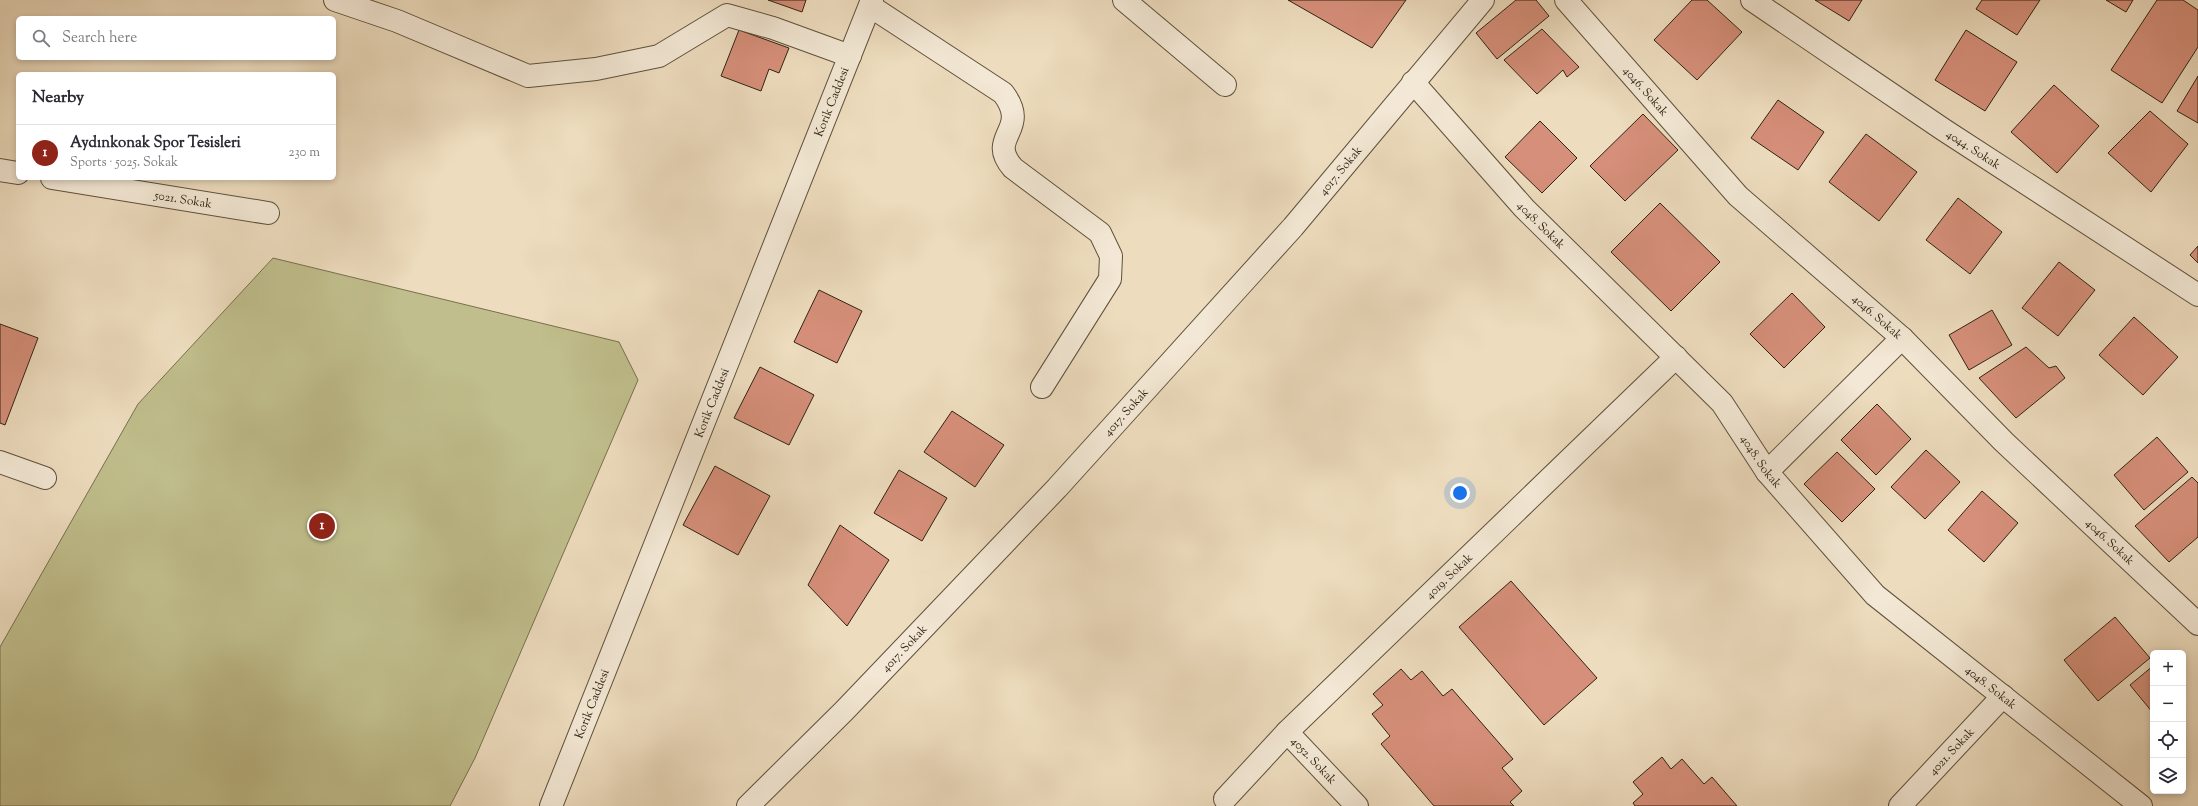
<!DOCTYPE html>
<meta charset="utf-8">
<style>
body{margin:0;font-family:"Sorts Mill Goudy",serif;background:#f2f2f3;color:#2b2b33}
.controls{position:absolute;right:12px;bottom:12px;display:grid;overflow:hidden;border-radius:6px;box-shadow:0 2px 6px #0003}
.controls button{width:36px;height:36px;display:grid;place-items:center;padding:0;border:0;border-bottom:1px solid #e1e1e2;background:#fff;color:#2b2b33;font:20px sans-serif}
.you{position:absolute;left:1460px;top:493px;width:14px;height:14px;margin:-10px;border:3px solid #fff;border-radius:50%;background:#1a73e8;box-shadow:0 0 0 6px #1a73e833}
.badge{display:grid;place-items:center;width:26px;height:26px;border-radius:50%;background:#8f2418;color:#fff;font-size:13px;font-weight:700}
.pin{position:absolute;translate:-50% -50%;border:2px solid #fff;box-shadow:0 1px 4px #0006}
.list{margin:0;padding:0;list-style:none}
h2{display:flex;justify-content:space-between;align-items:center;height:52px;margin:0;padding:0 16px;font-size:17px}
h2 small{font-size:13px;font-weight:400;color:#7c7c81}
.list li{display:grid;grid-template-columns:26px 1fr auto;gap:12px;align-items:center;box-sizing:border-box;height:56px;padding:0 16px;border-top:1px solid #e1e1e2}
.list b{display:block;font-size:15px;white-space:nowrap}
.list p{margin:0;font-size:13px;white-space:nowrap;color:#7c7c81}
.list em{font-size:13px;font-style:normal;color:#7c7c81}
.icon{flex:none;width:22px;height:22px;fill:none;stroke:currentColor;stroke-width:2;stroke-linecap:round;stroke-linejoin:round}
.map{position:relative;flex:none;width:2198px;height:806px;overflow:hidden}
.search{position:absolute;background:#fff;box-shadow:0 2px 6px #0003;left:16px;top:16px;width:320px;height:44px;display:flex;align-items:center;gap:10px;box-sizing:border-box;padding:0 14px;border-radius:6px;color:#7c7c81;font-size:15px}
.panel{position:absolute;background:#fff;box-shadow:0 2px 6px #0003;left:16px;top:72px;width:320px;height:108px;border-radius:6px}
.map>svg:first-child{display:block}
</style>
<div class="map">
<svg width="2198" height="806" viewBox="0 0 2198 806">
<rect width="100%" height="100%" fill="#eddcbe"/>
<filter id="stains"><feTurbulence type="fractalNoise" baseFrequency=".005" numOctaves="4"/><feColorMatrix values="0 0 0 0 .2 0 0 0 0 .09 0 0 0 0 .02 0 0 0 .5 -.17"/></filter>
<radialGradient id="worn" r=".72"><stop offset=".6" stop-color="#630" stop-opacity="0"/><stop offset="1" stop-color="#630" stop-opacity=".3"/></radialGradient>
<!-- garden -->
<path fill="#c0be8c" stroke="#78704e" d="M 273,258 L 619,342 L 638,380 L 475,758 L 450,806 L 0,806 L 0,647 L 138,404 Z"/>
<!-- building -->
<path fill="#d68f7a" stroke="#302311" d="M 768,0 L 806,0 L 802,12 Z
M 1288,0 L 1406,0 L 1372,48 Z
M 1516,0 L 1536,0 L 1549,16 L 1497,59 L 1476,33 Z
M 1692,0 L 1707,0 L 1742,32 L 1697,80 L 1654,40 Z
M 1815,0 L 1862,0 L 1849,21 Z
M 1982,0 L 2040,0 L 2017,35 L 1976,9 Z
M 2106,0 L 2133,0 L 2126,12 Z
M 2157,0 L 2183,0 L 2198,10 L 2198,47 L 2162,103 L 2111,70 Z
M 1542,29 L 1579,67 L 1567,77 L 1563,70 L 1537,94 L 1504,60 Z
M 739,30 L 789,48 L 779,73 L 769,69 L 761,91 L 721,76 Z
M 1966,30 L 2017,62 L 1985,111 L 1935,80 Z
M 2198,76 L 2198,123 L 2177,111 Z
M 2054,85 L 2099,126 L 2057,173 L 2011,132 Z
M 1778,100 L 1824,132 L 1798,170 L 1751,138 Z
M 2150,111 L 2188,144 L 2151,192 L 2108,153 Z
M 1643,114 L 1678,150 L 1625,201 L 1590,166 Z
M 1540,121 L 1577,158 L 1542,193 L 1505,157 Z
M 1866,134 L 1917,172 L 1879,221 L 1829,182 Z
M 1958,198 L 2002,232 L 1970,274 L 1926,240 Z
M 1660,203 L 1720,262 L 1671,311 L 1611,252 Z
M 2198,246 L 2198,263 L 2190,255 Z
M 2059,262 L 2095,290 L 2058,336 L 2022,308 Z
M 819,290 L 862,311 L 837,363 L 794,342 Z
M 1792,293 L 1825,327 L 1784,368 L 1750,334 Z
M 1992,310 L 2012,345 L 1969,370 L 1949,335 Z
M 2134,317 L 2178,357 L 2143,395 L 2099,355 Z
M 0,324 L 38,338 L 5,425 L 0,423 Z
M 2026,347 L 2049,368 L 2056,366 L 2065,378 L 2016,418 L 1979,378 Z
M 760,367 L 814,395 L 789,445 L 734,418 Z
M 1877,404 L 1911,439 L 1876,475 L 1841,440 Z
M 952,411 L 1004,445 L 975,487 L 924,452 Z
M 2157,437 L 2188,472 L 2144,510 L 2114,475 Z
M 1926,450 L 1960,482 L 1925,519 L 1891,487 Z
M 1837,452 L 1875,489 L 1842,522 L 1804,484 Z
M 715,466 L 770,496 L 738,555 L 683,525 Z
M 899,470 L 947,498 L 922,541 L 874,513 Z
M 2192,477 L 2198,483 L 2198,537 L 2169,562 L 2135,526 Z
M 1982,491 L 2018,523 L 1984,562 L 1948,530 Z
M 840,525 L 889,560 L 847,626 L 808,585 Z
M 1511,581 L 1597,678 L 1544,725 L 1459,627 Z
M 2115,617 L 2150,658 L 2098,701 L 2064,660 Z
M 2153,666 L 2153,713 L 2130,685 Z
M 1401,669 L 1411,680 L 1422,671 L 1443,696 L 1452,689 L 1513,759 L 1502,768 L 1522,791 L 1510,802 L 1514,806 L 1434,806 L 1381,744 L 1390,736 L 1372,714 L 1383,705 L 1373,694 Z
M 1662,757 L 1671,769 L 1682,759 L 1704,784 L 1712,777 L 1737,806 L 1635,806 L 1633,803 L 1643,794 L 1633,782 Z"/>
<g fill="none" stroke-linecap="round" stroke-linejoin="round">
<defs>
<g id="minor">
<path d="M 335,0 L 397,21 L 528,76 L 596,69 L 659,56 L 727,15 L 773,28 L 850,56"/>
<path d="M 1124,0 L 1225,85"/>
<path id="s1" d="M 1566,0 L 1738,196 L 1902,338 L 2004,442 L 2198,624"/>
<path id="s2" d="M 1752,0 L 1944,130 L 2198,295"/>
<path d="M 870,6 L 1003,93 C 1032,131 985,136 1013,168 L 1100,233 L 1111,256 L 1110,279 L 1042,387"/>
<path id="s3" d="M 1413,82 L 1524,208 L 1722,403 L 1767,472 L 1875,595 L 2141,806"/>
<path d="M 0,170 L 18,173"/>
<path id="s4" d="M 52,178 L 268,213"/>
<path d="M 0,462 L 45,478"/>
<path d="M 1767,472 L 1902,338"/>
<path id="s5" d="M 1287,732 L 1357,806"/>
<path id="s6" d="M 1225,799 L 1287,732 L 1676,357"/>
<path id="s7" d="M 551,806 L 872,0"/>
<path id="s8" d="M 748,806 L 844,711 L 1057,488 L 1293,227 L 1483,0"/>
<path id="s9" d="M 1900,806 L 2003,696"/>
</g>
</defs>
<!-- minor casing -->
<use href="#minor" stroke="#5f513c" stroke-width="24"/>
<!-- minor -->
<use href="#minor" stroke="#f3e8d5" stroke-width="22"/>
</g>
<g text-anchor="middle" stroke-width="3" stroke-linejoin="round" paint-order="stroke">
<!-- street labels -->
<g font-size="12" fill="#302311" stroke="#f3e8d5">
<text dy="4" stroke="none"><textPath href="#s1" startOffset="121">4046. Sokak</textPath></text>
<text dy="4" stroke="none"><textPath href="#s7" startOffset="758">Korik Caddesi</textPath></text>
<text dy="4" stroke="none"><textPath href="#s2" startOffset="267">4044. Sokak</textPath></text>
<text dy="4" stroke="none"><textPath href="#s8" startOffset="869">4017. Sokak</textPath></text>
<text dy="4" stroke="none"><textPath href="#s4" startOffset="133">5021. Sokak</textPath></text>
<text dy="4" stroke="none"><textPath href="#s3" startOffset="192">4048. Sokak</textPath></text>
<text dy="4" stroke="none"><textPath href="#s1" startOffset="445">4046. Sokak</textPath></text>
<text dy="4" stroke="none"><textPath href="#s7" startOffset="434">Korik Caddesi</textPath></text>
<text dy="4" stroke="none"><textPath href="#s8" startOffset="546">4017. Sokak</textPath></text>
<text dy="4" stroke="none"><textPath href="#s3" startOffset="516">4048. Sokak</textPath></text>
<text dy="4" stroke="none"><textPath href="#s1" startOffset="769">4046. Sokak</textPath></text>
<text dy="4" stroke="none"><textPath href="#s6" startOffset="316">4019. Sokak</textPath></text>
<text dy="4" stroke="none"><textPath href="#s8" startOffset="222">4017. Sokak</textPath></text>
<text dy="4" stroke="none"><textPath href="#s3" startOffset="840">4048. Sokak</textPath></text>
<text dy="4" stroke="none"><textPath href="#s7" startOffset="110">Korik Caddesi</textPath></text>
<text dy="4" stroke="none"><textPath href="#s9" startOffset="75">4021. Sokak</textPath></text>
<text dy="4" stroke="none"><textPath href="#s5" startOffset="39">4052. Sokak</textPath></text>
</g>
</g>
<rect width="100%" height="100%" filter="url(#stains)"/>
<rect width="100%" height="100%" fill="url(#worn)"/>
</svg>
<div class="controls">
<button>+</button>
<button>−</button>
<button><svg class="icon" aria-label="locate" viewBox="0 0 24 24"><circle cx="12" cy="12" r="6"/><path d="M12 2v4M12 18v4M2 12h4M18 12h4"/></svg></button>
<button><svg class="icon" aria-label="layers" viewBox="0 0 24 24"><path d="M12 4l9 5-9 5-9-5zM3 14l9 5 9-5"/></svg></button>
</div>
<div class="you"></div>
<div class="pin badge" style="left:322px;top:526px">1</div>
<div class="search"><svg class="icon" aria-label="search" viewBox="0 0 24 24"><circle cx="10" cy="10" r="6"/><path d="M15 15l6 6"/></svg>Search here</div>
<section class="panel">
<h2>Nearby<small></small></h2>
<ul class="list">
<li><span class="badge">1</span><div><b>Aydınkonak Spor Tesisleri</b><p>Sports · 5025. Sokak</p></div><em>230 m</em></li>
</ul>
</section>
</div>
